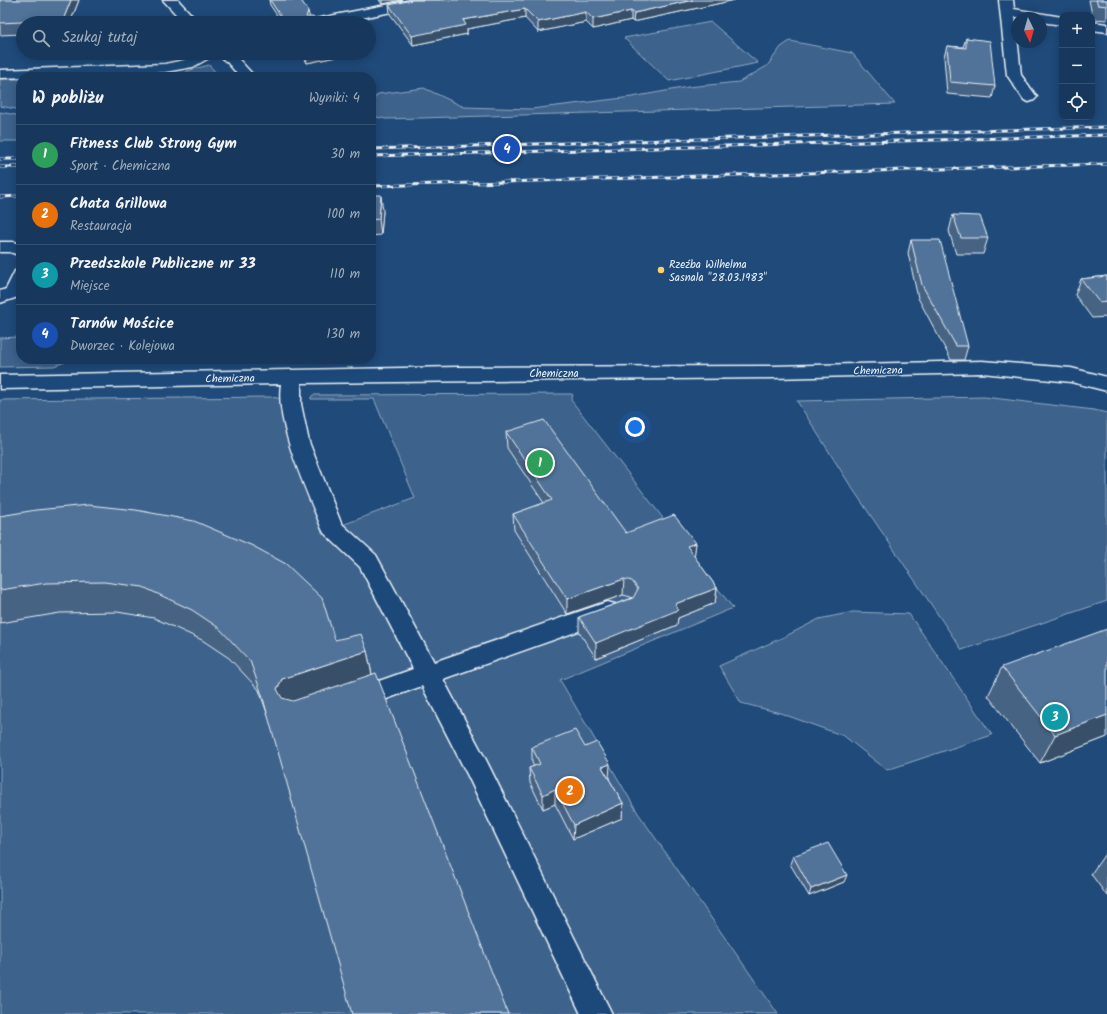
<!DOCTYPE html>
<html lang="pl">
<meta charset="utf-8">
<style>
body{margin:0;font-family:Kalam,sans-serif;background:#203f62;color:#f1f3f6}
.controls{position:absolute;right:12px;top:12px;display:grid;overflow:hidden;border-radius:8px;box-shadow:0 2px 10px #0003}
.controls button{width:36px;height:36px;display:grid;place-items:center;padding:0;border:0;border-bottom:1px solid #365272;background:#17385c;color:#f1f3f6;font:20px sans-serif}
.compass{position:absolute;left:1011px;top:12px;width:36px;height:36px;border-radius:50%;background:#17385c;box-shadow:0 2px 10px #0003;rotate:175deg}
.you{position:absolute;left:635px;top:427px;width:14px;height:14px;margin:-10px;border:3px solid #fff;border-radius:50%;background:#1a73e8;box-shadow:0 0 0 6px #1a73e833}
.badge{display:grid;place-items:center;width:26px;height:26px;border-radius:50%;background:#ffd166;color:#fff;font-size:13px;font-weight:700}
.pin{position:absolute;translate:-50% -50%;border:2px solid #fff;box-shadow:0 1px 4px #0006}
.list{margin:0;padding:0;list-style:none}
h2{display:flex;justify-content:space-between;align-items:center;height:52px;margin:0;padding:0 16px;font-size:17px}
h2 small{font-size:13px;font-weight:400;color:#9eacbb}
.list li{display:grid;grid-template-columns:26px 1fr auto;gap:12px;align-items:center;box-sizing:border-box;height:60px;padding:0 16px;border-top:1px solid #365272}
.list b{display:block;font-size:15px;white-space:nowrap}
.list p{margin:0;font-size:13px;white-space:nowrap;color:#9eacbb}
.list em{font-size:13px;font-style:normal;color:#9eacbb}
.icon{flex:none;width:22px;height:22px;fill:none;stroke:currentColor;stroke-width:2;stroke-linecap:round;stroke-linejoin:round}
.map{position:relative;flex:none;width:1107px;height:1014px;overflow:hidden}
.search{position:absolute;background:#17385c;box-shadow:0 2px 10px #0003;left:16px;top:16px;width:360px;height:44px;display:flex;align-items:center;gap:10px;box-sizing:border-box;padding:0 14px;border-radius:22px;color:#9eacbb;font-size:15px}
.panel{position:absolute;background:#17385c;box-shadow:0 2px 10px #0003;left:16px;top:72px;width:360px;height:292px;border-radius:16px}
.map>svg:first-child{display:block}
</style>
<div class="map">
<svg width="1107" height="1014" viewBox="0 0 1107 1014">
<rect width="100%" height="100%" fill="#1f4a7a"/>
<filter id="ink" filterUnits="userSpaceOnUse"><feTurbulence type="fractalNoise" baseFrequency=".025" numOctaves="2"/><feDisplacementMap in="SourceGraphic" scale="8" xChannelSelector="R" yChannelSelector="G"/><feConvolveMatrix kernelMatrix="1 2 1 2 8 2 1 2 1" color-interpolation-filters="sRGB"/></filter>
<g filter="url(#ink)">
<!-- green -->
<path fill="#3c628c" stroke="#92aac2" d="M 711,22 L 758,63 L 669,81 L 624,38 Z
M 790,41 L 852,53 L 895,104 L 386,119 L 371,116 L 371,103 L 378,94 L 424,88 L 464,107 L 531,109 L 632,97 L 688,87 L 739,82 L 767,66 L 781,47 Z
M 209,65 L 220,77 L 182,77 L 187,71 Z
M 3,79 L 21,79 L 21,110 L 0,106 L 0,80 Z
M 0,112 L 21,116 L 21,141 L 0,141 Z
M 18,337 L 21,338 L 21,359 L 64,359 L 68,361 L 54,366 L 0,367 L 0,338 Z
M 571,394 L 573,395 L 571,400 L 733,608 L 560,680 L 638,813 L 778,1014 L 0,1014 L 0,400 L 270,397 L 284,399 L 326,531 L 415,498 L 374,399 L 311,399 L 311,397 L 313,395 Z
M 984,397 L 1094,410 L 1107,413 L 1107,601 L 962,650 L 850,485 L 797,401 Z
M 853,612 L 909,614 L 992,735 L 887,770 L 844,736 L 780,713 L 741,703 L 719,666 L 786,636 L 819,619 Z"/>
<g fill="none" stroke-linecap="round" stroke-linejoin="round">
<defs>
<path id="minor" d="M 163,0 L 178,0 L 199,23 L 184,23 Z
M 411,0 L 439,0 L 437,3 L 432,4 L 336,23 L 308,23 L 310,20 L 315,19 Z
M 999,0 L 1013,0 L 1014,9 L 1062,17 L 1062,25 L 1041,22 L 1041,18 L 1015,17 L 1021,75 L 1037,97 L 1034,100 L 1029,102 L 1024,100 L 1007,75 Z
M 1092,22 L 1107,24 L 1107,32 L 1092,30 Z
M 199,53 L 233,53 L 255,77 L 240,77 L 227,62 L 216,54 L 193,67 L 165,72 L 0,78 L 0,70 L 165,64 L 184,60 Z
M 0,242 L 14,242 L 21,244 L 21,256 L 10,252 L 0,252 Z
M 21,270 L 21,296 L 0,303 L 0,291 L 6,289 L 15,271 Z
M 982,361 L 1071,368 L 1107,377 L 1107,391 L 1071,382 L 982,373 L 772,378 L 301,383 L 301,404 L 309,442 L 341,523 L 376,555 L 434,662 L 607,602 L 615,604 L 619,611 L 615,618 L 443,679 L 487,762 L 612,1014 L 581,1014 L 469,778 L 422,686 L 354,711 L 345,707 L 341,700 L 345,693 L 413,669 L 360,567 L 324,533 L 321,527 C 306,488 275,424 281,384 L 0,389 L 0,375 L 458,367 L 772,366 Z"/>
</defs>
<!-- minor casing -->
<use href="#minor" stroke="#e8f1f8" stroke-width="3"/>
<!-- minor -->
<use href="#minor" fill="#1f4a7a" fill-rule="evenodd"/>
<defs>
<path id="rail" d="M 371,149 L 1107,127
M 371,156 L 1107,135
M 0,159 L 21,159
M 0,167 L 21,167
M 371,186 L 1107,164
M 0,197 L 21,196"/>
</defs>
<!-- rail casing -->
<use href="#rail" stroke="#e8f1f8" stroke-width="3"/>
<!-- rail -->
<use href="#rail" stroke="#1f4a7a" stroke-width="2" stroke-dasharray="6" stroke-linecap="butt"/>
</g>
<!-- wall -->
<path fill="#466384" stroke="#e8f1f8" d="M 0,0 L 79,0 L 70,23 L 23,23 L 23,34 L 0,35 Z
M 269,0 L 301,0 L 309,17 L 317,23 L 282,23 L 270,5 Z
M 379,0 L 403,0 L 382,4 Z
M 735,0 L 633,22 L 631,20 L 593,29 L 586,22 L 538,32 L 525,18 L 467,29 L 467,34 L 413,45 L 390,14 L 389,5 Z
M 1089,0 L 1107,0 L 1107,20 L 1093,19 Z
M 966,38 L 995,86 L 992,98 L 947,94 L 944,57 L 947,46 L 963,47 Z
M 301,53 L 335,53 L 336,57 L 307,63 Z
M 371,195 L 383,211 L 381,235 L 371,236 Z
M 953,215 L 988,238 L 983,254 L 956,254 L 949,231 Z
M 911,240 L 968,346 L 964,360 L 951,360 L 918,298 L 908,253 Z
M 1107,276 L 1107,317 L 1092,318 L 1075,295 L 1081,279 Z
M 506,432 L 626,533 L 696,543 L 694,556 L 717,588 L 715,603 L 678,618 L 677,625 L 596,658 L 579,632 L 579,617 L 632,598 L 631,597 L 623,595 L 567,614 L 514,530 L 513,514 L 544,503 L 507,448 Z
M 0,516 L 335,640 L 367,651 L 372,674 L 268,716 L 259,690 L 229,658 L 202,640 L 154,618 L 117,612 L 60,613 L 0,623 Z
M 1002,667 L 1107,737 L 1040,763 L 988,696 Z
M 532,747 L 585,747 L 609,779 L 623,803 L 622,818 L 573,839 L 555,804 L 543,809 L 530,783 L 529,768 L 534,766 L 532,763 Z
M 1107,851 L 1107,896 L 1091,874 Z
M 793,856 L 844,882 L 809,896 L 790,864 Z"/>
<!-- shaded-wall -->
<path fill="#39506b" stroke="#e8f1f8" d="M 71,0 L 79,0 L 70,23 L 63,23 L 63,20 Z
M 382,0 L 403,0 L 382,4 Z
M 693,0 L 735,0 L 633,22 L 634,13 Z
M 525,9 L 525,18 L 467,29 L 467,34 L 413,45 L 412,36 L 463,20 Z
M 308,11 L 310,19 L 306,17 Z
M 631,11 L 631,20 L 593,29 L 593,19 Z
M 586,12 L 586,22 L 538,32 L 538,22 Z
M 315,53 L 335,53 L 336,57 L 307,63 L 306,55 Z
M 381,195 L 383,211 L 381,235 L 379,219 Z
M 696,543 L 694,559 L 687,546 Z
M 624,579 L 623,595 L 567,614 L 567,599 Z
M 717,588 L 715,603 L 678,618 L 677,625 L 596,658 L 596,643 L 675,604 Z
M 367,651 L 373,680 L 286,719 L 277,689 L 282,679 Z
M 1107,715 L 1107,737 L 1040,763 L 1055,735 Z
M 610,764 L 609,779 L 602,767 Z
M 555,789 L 555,804 L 543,809 L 543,795 Z
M 623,803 L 622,818 L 573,839 L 574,825 Z
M 847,875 L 844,882 L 809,896 L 811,889 Z"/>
<!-- building -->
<path fill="#517399" stroke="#e8f1f8" d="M 0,0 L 71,0 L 63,20 L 0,23 Z
M 270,0 L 301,0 L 308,11 L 306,17 L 313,17 L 317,23 L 285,23 Z
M 412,0 L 693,0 L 634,13 L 631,11 L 593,19 L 586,12 L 538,22 L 525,9 L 463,20 L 466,25 L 412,36 L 389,5 Z
M 1096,0 L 1107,0 L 1107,6 L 1098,5 Z
M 966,38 L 990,41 L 995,86 L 950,82 L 947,46 L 966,48 Z
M 304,53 L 315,53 L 306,55 Z
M 371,195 L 381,195 L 379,219 L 371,220 Z
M 953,215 L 980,216 L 988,238 L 961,238 Z
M 911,240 L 940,240 L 968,346 L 956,346 L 922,285 Z
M 1107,276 L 1107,301 L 1099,302 L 1081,279 Z
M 544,420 L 626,533 L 674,515 L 696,543 L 687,546 L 717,588 L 675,604 L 678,610 L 596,643 L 579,617 L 633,598 L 638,589 L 632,581 L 624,579 L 567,599 L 513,514 L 552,500 L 506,432 Z
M 88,505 L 136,510 L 194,521 L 253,546 L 286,564 L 322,598 L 335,640 L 361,634 L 367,651 L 282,679 L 277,689 L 282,698 L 293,701 L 376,673 L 508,1014 L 352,1014 L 262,695 L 250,661 L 219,628 L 192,610 L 143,587 L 104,582 L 46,583 L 0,590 L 0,516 L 36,510 Z
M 1107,629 L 1107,715 L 1055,735 L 1002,667 Z
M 575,730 L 585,747 L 597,742 L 610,764 L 602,767 L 623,803 L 574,825 L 555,789 L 543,795 L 529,768 L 540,764 L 532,747 Z
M 828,843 L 847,875 L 811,889 L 793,856 Z"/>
</g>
<!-- markers -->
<circle fill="#ffd166" stroke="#1f4a7a" stroke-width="1.5" cx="661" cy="270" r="4"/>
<g text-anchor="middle" stroke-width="3" stroke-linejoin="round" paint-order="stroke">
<!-- poi labels -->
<g font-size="11" fill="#e8f1f8" stroke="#1f4a7a" text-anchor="start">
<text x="669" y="268">Rzeźba Wilhelma<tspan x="669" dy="13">Sasnala "28.03.1983"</tspan></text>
</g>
<!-- street labels -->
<g font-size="11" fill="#e8f1f8" stroke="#1f4a7a">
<text transform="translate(878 370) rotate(-1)" y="4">Chemiczna</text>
<text x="554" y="377">Chemiczna</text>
<text transform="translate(230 378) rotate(-1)" y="4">Chemiczna</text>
</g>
</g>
</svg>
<div class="controls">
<button>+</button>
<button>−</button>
<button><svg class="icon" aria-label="locate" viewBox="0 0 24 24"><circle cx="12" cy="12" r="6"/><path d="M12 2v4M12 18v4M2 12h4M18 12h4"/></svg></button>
</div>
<svg class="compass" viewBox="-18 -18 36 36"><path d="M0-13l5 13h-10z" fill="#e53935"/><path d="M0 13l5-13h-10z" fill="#9eacbb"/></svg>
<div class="you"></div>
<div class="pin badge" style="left:540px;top:463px;background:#2e9e5b">1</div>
<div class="pin badge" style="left:570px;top:791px;background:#e8710a">2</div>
<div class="pin badge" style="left:1055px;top:717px;background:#0f9aa8">3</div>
<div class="pin badge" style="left:507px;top:149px;background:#1a4fb4">4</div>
<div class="search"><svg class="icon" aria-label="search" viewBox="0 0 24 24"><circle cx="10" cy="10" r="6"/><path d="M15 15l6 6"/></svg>Szukaj tutaj</div>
<section class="panel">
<h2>W pobliżu<small>Wyniki: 4</small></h2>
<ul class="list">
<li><span class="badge" style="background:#2e9e5b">1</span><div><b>Fitness Club Strong Gym</b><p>Sport · Chemiczna</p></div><em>30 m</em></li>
<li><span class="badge" style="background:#e8710a">2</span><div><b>Chata Grillowa</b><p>Restauracja</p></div><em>100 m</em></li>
<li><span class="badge" style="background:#0f9aa8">3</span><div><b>Przedszkole Publiczne nr 33</b><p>Miejsce</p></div><em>110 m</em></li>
<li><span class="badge" style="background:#1a4fb4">4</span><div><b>Tarnów Mościce</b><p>Dworzec · Kolejowa</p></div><em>130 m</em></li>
</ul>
</section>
</div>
